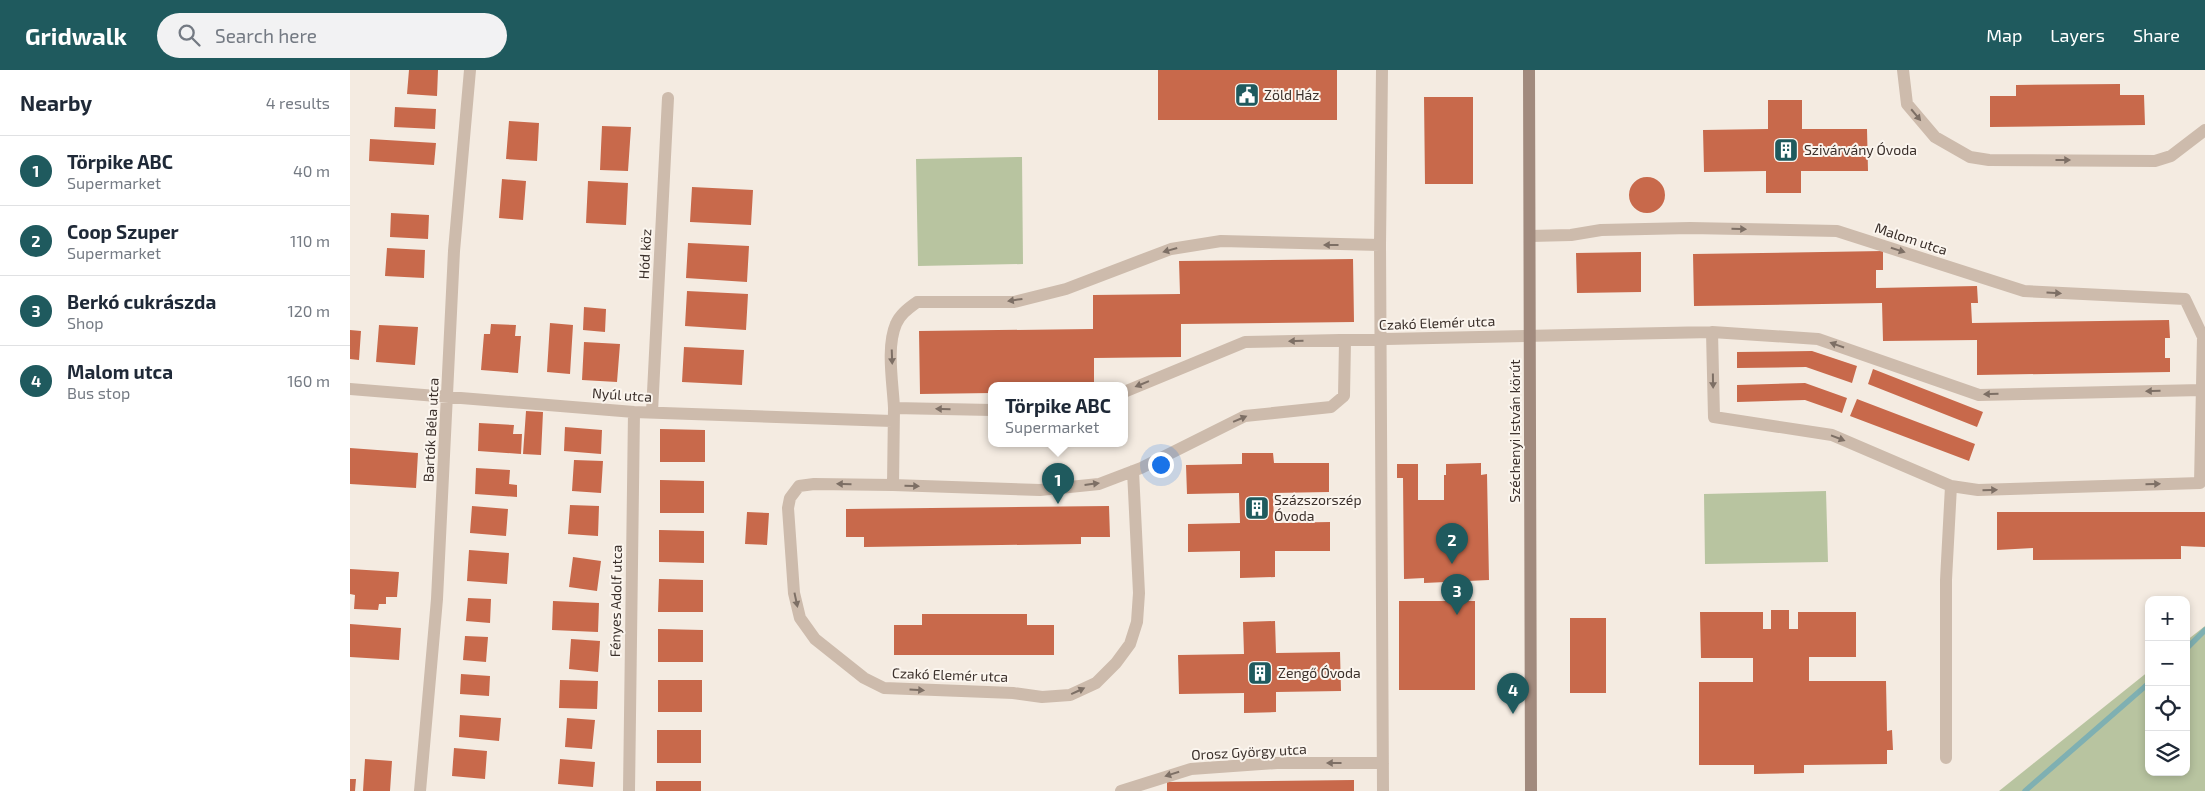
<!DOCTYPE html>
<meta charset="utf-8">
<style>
body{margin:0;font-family:"Exo 2",sans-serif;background:#f2f2f3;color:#1f2937}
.controls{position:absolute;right:15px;bottom:15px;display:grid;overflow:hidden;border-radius:10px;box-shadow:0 2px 8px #0003}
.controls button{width:45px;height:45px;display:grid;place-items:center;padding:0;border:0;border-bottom:1px solid #e0e1e3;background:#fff;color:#1f2937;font:25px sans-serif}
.you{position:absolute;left:810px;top:394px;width:18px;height:18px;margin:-12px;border:4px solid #fff;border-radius:50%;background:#1a73e8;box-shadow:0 0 0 8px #1a73e833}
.badge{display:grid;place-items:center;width:32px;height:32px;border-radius:50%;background:#1f5a5e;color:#fff;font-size:16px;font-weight:700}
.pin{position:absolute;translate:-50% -41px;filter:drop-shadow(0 1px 2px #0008)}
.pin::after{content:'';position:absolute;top:26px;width:18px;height:15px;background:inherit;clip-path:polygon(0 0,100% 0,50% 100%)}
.popup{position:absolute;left:638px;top:312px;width:140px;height:65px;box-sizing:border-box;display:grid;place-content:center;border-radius:10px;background:#fff;filter:drop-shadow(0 1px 4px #0005);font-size:16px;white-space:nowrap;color:#747a83}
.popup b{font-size:19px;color:#1f2937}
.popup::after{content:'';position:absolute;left:50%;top:100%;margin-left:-10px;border:10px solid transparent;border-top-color:#fff}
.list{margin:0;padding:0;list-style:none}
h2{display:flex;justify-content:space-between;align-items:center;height:65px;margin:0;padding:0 20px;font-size:21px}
h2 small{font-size:16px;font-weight:400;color:#747a83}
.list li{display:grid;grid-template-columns:32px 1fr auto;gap:15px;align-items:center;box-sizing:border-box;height:70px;padding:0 20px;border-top:1px solid #e0e1e3}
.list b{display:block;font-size:19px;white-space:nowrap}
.list p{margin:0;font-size:16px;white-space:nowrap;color:#747a83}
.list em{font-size:16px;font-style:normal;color:#747a83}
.icon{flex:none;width:28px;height:28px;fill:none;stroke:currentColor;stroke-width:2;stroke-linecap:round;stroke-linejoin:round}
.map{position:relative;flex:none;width:1855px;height:721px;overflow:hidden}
header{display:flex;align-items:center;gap:30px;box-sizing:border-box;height:70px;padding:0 25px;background:#1f5a5e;color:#fff}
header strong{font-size:24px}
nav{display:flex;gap:28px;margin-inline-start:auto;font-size:18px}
.search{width:350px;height:45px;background:#f2f2f3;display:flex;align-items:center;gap:12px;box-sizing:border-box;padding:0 18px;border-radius:28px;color:#747a83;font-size:19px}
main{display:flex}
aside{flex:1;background:#fff}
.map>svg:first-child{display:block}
</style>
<header>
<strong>Gridwalk</strong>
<div class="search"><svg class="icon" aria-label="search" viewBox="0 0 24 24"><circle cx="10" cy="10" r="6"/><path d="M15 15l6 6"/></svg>Search here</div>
<nav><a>Map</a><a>Layers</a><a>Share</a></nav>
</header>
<main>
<aside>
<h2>Nearby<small>4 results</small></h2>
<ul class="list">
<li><span class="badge">1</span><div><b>Törpike ABC</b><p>Supermarket</p></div><em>40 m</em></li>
<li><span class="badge">2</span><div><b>Coop Szuper</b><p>Supermarket</p></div><em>110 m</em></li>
<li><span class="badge">3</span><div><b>Berkó cukrászda</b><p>Shop</p></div><em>120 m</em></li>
<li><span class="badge">4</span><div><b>Malom utca</b><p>Bus stop</p></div><em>160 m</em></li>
</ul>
</aside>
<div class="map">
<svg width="1855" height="721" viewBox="0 0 1855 721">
<rect width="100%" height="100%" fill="#f4ebe1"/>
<!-- green -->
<path fill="#b8c4a0" d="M 672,87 L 673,194 L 568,196 L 566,89 Z
M 1476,421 L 1478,492 L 1355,494 L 1354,424 Z
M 1855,556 L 1855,721 L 1649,721 L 1799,601 L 1799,702 L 1836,702 L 1836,571 Z"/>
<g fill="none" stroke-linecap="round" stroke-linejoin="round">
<!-- stream -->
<path stroke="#7fb0b2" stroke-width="5.5" d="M 1836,579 L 1855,560
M 1675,721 L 1799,613"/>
</g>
<!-- building -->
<path fill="#c8694b" d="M 59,0 L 88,0 L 87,26 L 57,24 Z
M 808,0 L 987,0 L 987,50 L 808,50 Z
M 1770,14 L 1770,25 L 1794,25 L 1795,55 L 1640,57 L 1640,26 L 1666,26 L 1666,15 Z
M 1074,27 L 1123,27 L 1123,114 L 1075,114 Z
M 1418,30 L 1452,30 L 1452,59 L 1517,59 L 1518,101 L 1451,101 L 1451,123 L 1416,123 L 1416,101 L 1354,102 L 1353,60 L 1418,59 Z
M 45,37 L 86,39 L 85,59 L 44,57 Z
M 159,51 L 189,53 L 187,91 L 156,89 Z
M 252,56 L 281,57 L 278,101 L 250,100 Z
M 20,69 L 86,73 L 84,95 L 19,91 Z
M1279 125a18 18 0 1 1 36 0a18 18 0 1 1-36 0Z
M 152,109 L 176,111 L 173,150 L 149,148 Z
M 238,111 L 278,113 L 276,155 L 236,153 Z
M 342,117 L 403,120 L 401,155 L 340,152 Z
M 41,143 L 79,145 L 78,169 L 40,167 Z
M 338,173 L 399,176 L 397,212 L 336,208 Z
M 37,178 L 75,180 L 74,208 L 35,206 Z
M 1533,181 L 1533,200 L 1526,200 L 1526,218 L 1627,216 L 1628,233 L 1621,233 L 1622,253 L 1819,250 L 1820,268 L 1815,268 L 1815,288 L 1820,288 L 1820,302 L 1627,305 L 1627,270 L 1533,271 L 1532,233 L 1344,236 L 1343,184 Z
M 1291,182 L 1291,222 L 1227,223 L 1226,183 Z
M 1003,189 L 1004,252 L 831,254 L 831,287 L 744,288 L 744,315 L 642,315 L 642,323 L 570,324 L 569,261 L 743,259 L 743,225 L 830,224 L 829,191 Z
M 337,221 L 398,224 L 396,260 L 335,256 Z
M 234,237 L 256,239 L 255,262 L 233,260 Z
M 200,253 L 223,255 L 220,304 L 197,302 Z
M 141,254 L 166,255 L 165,266 L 171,266 L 168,303 L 131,300 L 134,264 L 140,264 Z
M 29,255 L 68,257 L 65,295 L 26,292 Z
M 0,260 L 11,261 L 9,290 L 0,289 Z
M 234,272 L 270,274 L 267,312 L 232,310 Z
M 334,277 L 394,280 L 392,315 L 332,312 Z
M 1462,281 L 1507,296 L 1502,313 L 1456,297 L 1387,298 L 1387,282 Z
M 1523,299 L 1633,342 L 1627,357 L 1518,314 Z
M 1455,313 L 1497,328 L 1492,343 L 1455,330 L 1387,332 L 1387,315 Z
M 1507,329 L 1625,374 L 1619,391 L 1500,346 Z
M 176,341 L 193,342 L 191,385 L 173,384 Z
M 129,353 L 164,355 L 163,364 L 172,364 L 171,384 L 128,381 Z
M 215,357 L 252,360 L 251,384 L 214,381 Z
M 310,359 L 355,360 L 355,392 L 310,392 Z
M 0,378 L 68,383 L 66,418 L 0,414 Z
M 892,383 L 923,383 L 924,393 L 979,393 L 979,422 L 923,423 L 924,453 L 980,452 L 980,481 L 925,481 L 925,507 L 890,508 L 890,481 L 838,482 L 838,454 L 890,453 L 889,423 L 837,424 L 836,395 L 892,394 Z
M 224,390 L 253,391 L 251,423 L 222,421 Z
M 1131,393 L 1131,405 L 1137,404 L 1139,510 L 1074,513 L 1074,508 L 1054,509 L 1053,408 L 1047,408 L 1047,394 L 1068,394 L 1068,430 L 1094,430 L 1094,405 L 1096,405 L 1096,394 Z
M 126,398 L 160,400 L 159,414 L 167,415 L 167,427 L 125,424 Z
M 310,410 L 354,411 L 354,443 L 310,443 Z
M 220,435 L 249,436 L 248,466 L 218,464 Z
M 122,436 L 158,439 L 156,466 L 120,463 Z
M 759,436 L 760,467 L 731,467 L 731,474 L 514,477 L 514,467 L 496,467 L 496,439 Z
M 397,442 L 419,443 L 417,475 L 395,474 Z
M 1647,442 L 1855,442 L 1855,477 L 1831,476 L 1831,489 L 1683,490 L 1683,478 L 1647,480 Z
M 309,460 L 354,461 L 354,493 L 309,492 Z
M 119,480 L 159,483 L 157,514 L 117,511 Z
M 223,487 L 251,491 L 247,521 L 219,517 Z
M 0,499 L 49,502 L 47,527 L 36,527 L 36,534 L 29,534 L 28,540 L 4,539 L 5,525 L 0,524 Z
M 309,509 L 353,510 L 353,542 L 308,542 Z
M 118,528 L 141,529 L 140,553 L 116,551 Z
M 203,531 L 249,533 L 248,562 L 202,560 Z
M 1049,531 L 1125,531 L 1125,620 L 1049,620 Z
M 1421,540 L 1439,540 L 1439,559 L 1448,559 L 1448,542 L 1506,542 L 1506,587 L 1459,587 L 1459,611 L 1536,611 L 1537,661 L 1542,660 L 1543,680 L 1537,680 L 1537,694 L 1454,695 L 1454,703 L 1404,704 L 1404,695 L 1349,695 L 1349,612 L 1403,612 L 1403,588 L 1351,588 L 1350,542 L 1413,542 L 1413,559 L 1421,559 Z
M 572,544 L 677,544 L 677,555 L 704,555 L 704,585 L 544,585 L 544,555 L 572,555 Z
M 1220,548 L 1256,548 L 1256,623 L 1220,623 Z
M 925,551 L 926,583 L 990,582 L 991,621 L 926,622 L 926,642 L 894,643 L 894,623 L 829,624 L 828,585 L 894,584 L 893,552 Z
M 0,554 L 51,558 L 49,590 L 0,587 Z
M 308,559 L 353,560 L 353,592 L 308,592 Z
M 115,566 L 138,567 L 136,592 L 113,590 Z
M 221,569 L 250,571 L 248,602 L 219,599 Z
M 111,604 L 140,606 L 139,626 L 110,624 Z
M 210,610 L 248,611 L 247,639 L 209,638 Z
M 308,610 L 352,610 L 352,642 L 308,642 Z
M 110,645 L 151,648 L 149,671 L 109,667 Z
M 217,648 L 245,650 L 242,679 L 215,677 Z
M 307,660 L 351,660 L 351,693 L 307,693 Z
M 104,678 L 137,681 L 135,709 L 102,706 Z
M 15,689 L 42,691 L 40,721 L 13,721 Z
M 210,689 L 245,692 L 243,717 L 208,714 Z
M 0,709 L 6,709 L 5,721 L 0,721 Z
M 1004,710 L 1004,721 L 817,721 L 817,712 Z
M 306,711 L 351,711 L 351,721 L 306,721 Z"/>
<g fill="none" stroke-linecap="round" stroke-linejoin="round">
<!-- street -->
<path stroke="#cdbbac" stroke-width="12" d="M 1032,0 L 1030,175 L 1033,721
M 1553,0 L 1557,34 L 1585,67 L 1620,87 L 1639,90 L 1805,91 L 1821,86 L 1855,60
M 1180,166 L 1221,165 L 1251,160 L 1340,158 L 1487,161 L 1674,221 L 1835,229 L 1853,267 L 1850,413 L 1628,420 L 1601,416 L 1482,365 L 1364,347 L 1362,262
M 0,319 L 284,342 L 542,351
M 774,322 L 895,272 L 1362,262 L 1468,269 L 1629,325 L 1852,320
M 544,338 C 543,314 536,277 546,254 C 550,244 559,238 567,232 L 664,232 L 716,219 L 821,179 L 871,171 L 1030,175
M 642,340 L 544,338 L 543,415 L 690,420 L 749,414 L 791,398 L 895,346 L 981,337 L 994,326 L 995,271
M 302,342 L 318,28
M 543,415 L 464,414 L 449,416 L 440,428 L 438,438 L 444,523 L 450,548 L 465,569 L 514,608 L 534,618 L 663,623 L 692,627 L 720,625 L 746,613 L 766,593 L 780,574 L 787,552 L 789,523 L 783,401
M 1596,688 L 1596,510 L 1601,416
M 70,721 L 87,529 L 104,181 L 120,0
M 279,721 L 284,342
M 771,721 L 841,699 L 927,693 L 1033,693"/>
<!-- secondary -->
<path stroke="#a18a7d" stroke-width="12" d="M 1179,0 L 1181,721"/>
</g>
<!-- one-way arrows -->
<defs><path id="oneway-solid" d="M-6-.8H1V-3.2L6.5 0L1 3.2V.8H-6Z" transform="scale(1.25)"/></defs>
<g fill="#7d6f65">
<use href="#oneway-solid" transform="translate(1566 45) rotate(50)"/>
<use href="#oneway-solid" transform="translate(1713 90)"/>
<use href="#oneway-solid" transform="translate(1389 159) rotate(1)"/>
<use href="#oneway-solid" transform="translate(981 175) rotate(-180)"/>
<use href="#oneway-solid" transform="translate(820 180) rotate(164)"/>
<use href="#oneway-solid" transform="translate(1548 180) rotate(18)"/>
<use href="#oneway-solid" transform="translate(1704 223) rotate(3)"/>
<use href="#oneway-solid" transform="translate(665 230) rotate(172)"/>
<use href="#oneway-solid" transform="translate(946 271) rotate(179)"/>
<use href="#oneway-solid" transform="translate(1487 275) rotate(-161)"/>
<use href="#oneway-solid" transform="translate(542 287) rotate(88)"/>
<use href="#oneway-solid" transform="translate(1363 311) rotate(89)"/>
<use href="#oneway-solid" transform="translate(792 314) rotate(158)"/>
<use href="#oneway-solid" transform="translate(1803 321) rotate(179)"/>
<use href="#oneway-solid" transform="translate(1641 324) rotate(179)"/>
<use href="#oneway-solid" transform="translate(593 339) rotate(-179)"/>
<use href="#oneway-solid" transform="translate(890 349) rotate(-23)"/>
<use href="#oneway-solid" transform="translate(1488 368) rotate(21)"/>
<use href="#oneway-solid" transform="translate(494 414) rotate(-179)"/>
<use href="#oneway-solid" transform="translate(742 414) rotate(-7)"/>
<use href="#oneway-solid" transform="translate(1803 414) rotate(-2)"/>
<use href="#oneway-solid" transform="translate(562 416) rotate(2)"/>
<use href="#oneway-solid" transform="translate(1640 420) rotate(-2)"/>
<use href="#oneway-solid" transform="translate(446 530) rotate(78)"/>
<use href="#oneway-solid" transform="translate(567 620) rotate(4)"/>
<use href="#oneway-solid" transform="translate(728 621) rotate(-25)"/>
<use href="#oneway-solid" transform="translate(984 693) rotate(180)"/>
<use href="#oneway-solid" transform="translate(822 704) rotate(163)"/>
</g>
<!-- icons -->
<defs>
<symbol id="civic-square" viewBox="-11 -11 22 22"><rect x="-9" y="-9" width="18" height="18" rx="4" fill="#1f5a5e" stroke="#fbf5ee"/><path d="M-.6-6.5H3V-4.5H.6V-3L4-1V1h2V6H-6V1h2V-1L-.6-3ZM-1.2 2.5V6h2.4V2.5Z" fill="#fff"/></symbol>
<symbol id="building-square" viewBox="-11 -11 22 22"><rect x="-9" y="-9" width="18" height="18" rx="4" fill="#1f5a5e" stroke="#fbf5ee"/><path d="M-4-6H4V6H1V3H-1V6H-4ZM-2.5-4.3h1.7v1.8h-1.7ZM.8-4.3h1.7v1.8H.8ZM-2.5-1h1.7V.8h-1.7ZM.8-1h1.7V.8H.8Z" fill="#fff"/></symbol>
</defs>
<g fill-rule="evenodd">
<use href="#civic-square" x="883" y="11" width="28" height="28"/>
<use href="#building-square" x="1422" y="66" width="28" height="28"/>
<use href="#building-square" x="893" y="424" width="28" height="28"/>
<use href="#building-square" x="896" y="589" width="28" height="28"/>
</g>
<g text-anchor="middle" stroke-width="4" stroke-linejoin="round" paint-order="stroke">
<!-- poi labels -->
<g font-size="14" fill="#3b302b" stroke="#fbf5ee" text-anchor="start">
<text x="914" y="30">Zöld Ház</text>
<text x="1454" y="85">Szivárvány Óvoda</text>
<text x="924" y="435">Százszorszép<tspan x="924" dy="16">Óvoda</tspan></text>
<text x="928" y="608">Zengő Óvoda</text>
</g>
<!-- street labels -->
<g font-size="14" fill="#3b302b" stroke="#fbf5ee">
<text transform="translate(1561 169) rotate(18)" y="5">Malom utca</text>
<text transform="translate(295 184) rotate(-87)" y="5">Hód köz</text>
<text transform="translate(1087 253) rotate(-2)" y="5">Czakó Elemér utca</text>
<text transform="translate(272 325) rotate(4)" y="5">Nyúl utca</text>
<text transform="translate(81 360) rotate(-87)" y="5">Bartók Béla utca</text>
<text transform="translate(1165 361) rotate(-90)" y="5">Széchenyi István körút</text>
<text transform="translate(266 531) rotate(-89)" y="5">Fényes Adolf utca</text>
<text transform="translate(600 605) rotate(2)" y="5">Czakó Elemér utca</text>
<text transform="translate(899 682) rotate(-3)" y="5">Orosz György utca</text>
</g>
</g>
</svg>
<div class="controls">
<button>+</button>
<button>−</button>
<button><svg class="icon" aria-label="locate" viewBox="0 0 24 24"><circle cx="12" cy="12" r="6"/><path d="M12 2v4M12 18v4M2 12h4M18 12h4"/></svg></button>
<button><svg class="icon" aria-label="layers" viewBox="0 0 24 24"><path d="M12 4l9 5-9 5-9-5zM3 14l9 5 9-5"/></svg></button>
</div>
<div class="you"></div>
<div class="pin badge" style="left:708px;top:434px">1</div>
<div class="popup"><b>Törpike ABC</b>Supermarket</div>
<div class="pin badge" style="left:1102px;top:494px">2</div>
<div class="pin badge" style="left:1107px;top:545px">3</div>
<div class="pin badge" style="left:1163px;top:644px">4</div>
</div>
</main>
